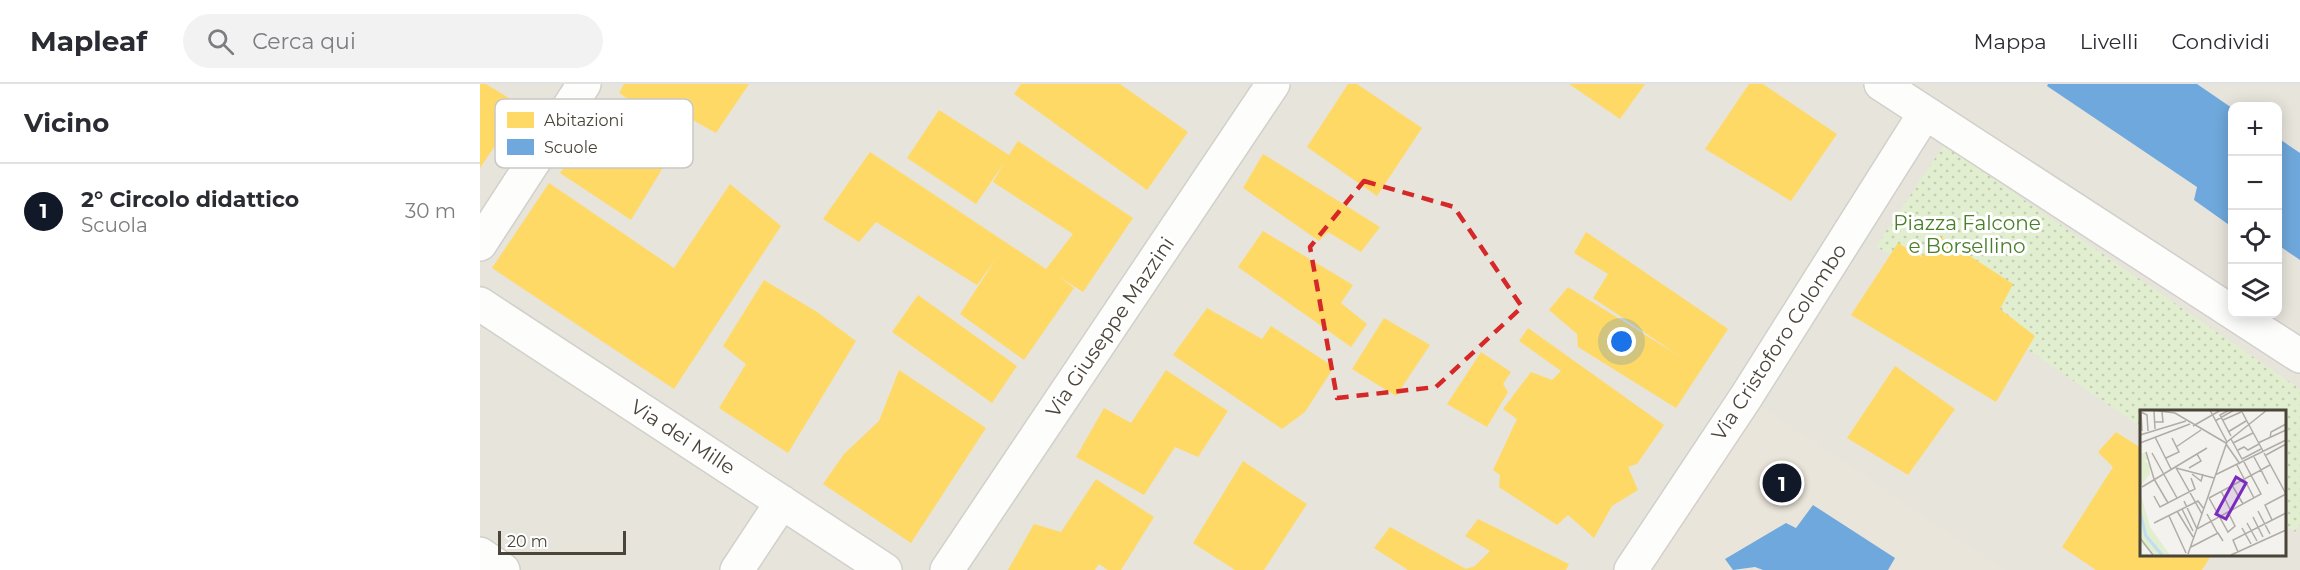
<!DOCTYPE html>
<html lang="it">
<meta charset="utf-8">
<style>
body{margin:0;font-family:Montserrat,sans-serif;background:#f2f2f3;color:#2b2b33}
.controls{position:absolute;right:18px;top:18px;display:grid;overflow:hidden;border-radius:12px;box-shadow:0 3px 15px #0003}
.controls button{width:54px;height:54px;display:grid;place-items:center;padding:0;border:0;border-bottom:2px solid #e1e1e2;background:#fff;color:#2b2b33;font:30px sans-serif}
.scale{position:absolute;left:18px;bottom:15px;width:128px;box-sizing:border-box;padding-left:6px;border:3px solid #4b4439;border-top:0;font-size:16px;line-height:21px;white-space:nowrap;color:#4b4439;-webkit-text-stroke:4px #fff;paint-order:stroke}
.you{position:absolute;left:1142px;top:258px;width:21px;height:21px;margin:-15px;border:4px solid #fff;border-radius:50%;background:#1a73e8;box-shadow:0 0 0 9px #1a73e833}
.badge{display:grid;place-items:center;width:39px;height:39px;border-radius:50%;background:#111827;color:#fff;font-size:20px;font-weight:700}
.pin{position:absolute;translate:-50% -50%;border:3px solid #fff;box-shadow:0 2px 6px #0006}
.list{margin:0;padding:0;list-style:none}
h2{display:flex;justify-content:space-between;align-items:center;height:78px;margin:0;padding:0 24px;font-size:26px}
h2 small{font-size:20px;font-weight:400;color:#7c7c81}
.list li{display:grid;grid-template-columns:39px 1fr auto;gap:18px;align-items:center;box-sizing:border-box;height:96px;padding:0 24px;border-top:2px solid #e1e1e2}
.list b{display:block;font-size:22px;white-space:nowrap}
.list p{margin:0;font-size:20px;white-space:nowrap;color:#7c7c81}
.list em{font-size:20px;font-style:normal;color:#7c7c81}
.icon{flex:none;width:33px;height:33px;fill:none;stroke:currentColor;stroke-width:2;stroke-linecap:round;stroke-linejoin:round}
.map{position:relative;flex:none;width:1820px;height:486px;overflow:hidden}
header{display:flex;align-items:center;gap:36px;box-sizing:border-box;height:84px;padding:0 30px;background:#fff;border-bottom:2px solid #e1e1e2}
header strong{font-size:28px}
nav{display:flex;gap:33px;margin-inline-start:auto;font-size:21px}
.search{width:420px;height:54px;background:#f2f2f3;display:flex;align-items:center;gap:15px;box-sizing:border-box;padding:0 21px;border-radius:33px;color:#7c7c81;font-size:22px}
main{display:flex}
aside{flex:1;background:#fff}
.map>svg:first-child{display:block}
</style>
<header>
<strong>Mapleaf</strong>
<div class="search"><svg class="icon" aria-label="search" viewBox="0 0 24 24"><circle cx="10" cy="10" r="6"/><path d="M15 15l6 6"/></svg>Cerca qui</div>
<nav><a>Mappa</a><a>Livelli</a><a>Condividi</a></nav>
</header>
<main>
<aside>
<h2>Vicino<small></small></h2>
<ul class="list">
<li><span class="badge">1</span><div><b>2° Circolo didattico</b><p>Scuola</p></div><em>30 m</em></li>
</ul>
</aside>
<div class="map">
<svg width="1820" height="486" viewBox="0 0 1820 486">
<defs>
<pattern id="park-dots" width="8" height="8" patternUnits="userSpaceOnUse" patternTransform="scale(1.5)"><rect width="8" height="8" fill="#e1eecf"/><path d="M2 2h.1M6 6h.1" fill="none" stroke="#c3cdb2" stroke-width="1.8" stroke-linecap="round"/></pattern>
</defs>
<rect width="100%" height="100%" fill="#f4f2ee"/>
<!-- residential -->
<path fill="#e7e4dc" fill-rule="evenodd" d="M 0,0 L 1820,0 L 1820,486 L 0,486 ZM 1752,22 L 1798,22 L 1798,230 L 1752,230 ZM 1661,327 L 1804,327 L 1804,470 L 1661,470 Z"/>
<!-- education -->
<path fill="#eae5da" d="M 1266,313 L 1525,486 L 1151,486 Z"/>
<!-- park -->
<path fill="url(#park-dots)" d="M 1464,61 L 1820,305 L 1820,441 L 1815,448 L 1804,440 L 1804,327 L 1661,327 L 1661,343 L 1396,162 Z"/>
<!-- homes -->
<path fill="#ffd966" d="M 0,0 L 6,0 L 42,22 L 0,84 Z
M 144,0 L 269,0 L 236,49 L 209,34 L 199,48 L 139,9 Z
M 541,0 L 640,0 L 708,48 L 667,106 L 534,10 Z
M 868,0 L 877,0 L 942,44 L 897,112 L 827,63 Z
M 1089,0 L 1165,0 L 1140,35 Z
M 1269,0 L 1283,0 L 1357,50 L 1311,117 L 1225,65 Z
M 125,25 L 169,54 L 162,66 L 184,82 L 151,136 L 80,89 Z
M 459,26 L 529,71 L 538,57 L 653,134 L 603,208 L 579,193 L 594,204 L 544,276 L 480,230 L 516,175 L 497,201 L 396,138 L 379,158 L 343,135 L 390,68 L 566,185 L 593,150 L 513,98 L 524,79 L 496,120 L 427,74 Z
M 783,70 L 900,143 L 881,168 L 848,148 L 839,157 L 763,104 Z
M 69,99 L 194,184 L 250,100 L 301,142 L 194,305 L 12,184 Z
M 783,147 L 873,201 L 861,219 L 887,240 L 871,263 L 758,183 Z
M 1106,148 L 1248,245 L 1196,324 L 1098,263 L 1097,250 L 1069,226 L 1088,203 L 1201,273 L 1113,214 L 1128,190 L 1094,169 Z
M 1459,152 L 1533,200 L 1520,225 L 1555,252 L 1516,318 L 1371,231 L 1418,159 L 1441,173 Z
M 284,196 L 337,228 L 376,257 L 308,369 L 239,324 L 266,280 L 243,262 Z
M 438,211 L 537,282 L 512,319 L 412,248 Z
M 727,224 L 782,255 L 791,242 L 854,283 L 825,328 L 802,345 L 693,271 Z
M 904,234 L 950,261 L 916,312 L 872,285 Z
M 1048,244 L 1184,341 L 1157,380 L 1148,383 L 1158,406 L 1132,422 L 1114,454 L 1088,431 L 1077,441 L 1019,403 L 1020,391 L 1013,386 L 1037,335 L 1023,325 L 1051,288 L 1072,296 L 1081,287 L 1039,257 Z
M 1001,268 L 1031,288 L 1023,300 L 1028,308 L 1007,343 L 967,320 Z
M 1415,282 L 1475,325 L 1428,391 L 1367,354 Z
M 419,286 L 506,344 L 431,459 L 343,400 L 364,370 L 399,337 Z
M 686,286 L 748,327 L 718,373 L 695,363 L 664,411 L 596,373 L 624,324 L 651,339 Z
M 1636,348 L 1661,364 L 1661,470 L 1732,470 L 1722,486 L 1616,486 L 1582,463 L 1633,383 L 1618,368 Z
M 763,377 L 827,420 L 784,486 L 755,486 L 713,459 Z
M 616,395 L 674,433 L 641,486 L 628,486 L 619,480 L 615,486 L 528,486 L 554,440 L 581,448 Z
M 998,435 L 1089,480 L 1086,486 L 928,486 L 894,464 L 910,443 L 986,485 L 995,482 L 1010,467 L 985,452 Z"/>
<!-- schools -->
<path fill="#6fa8dc" d="M 1568,0 L 1717,0 L 1752,24 L 1752,143 L 1714,116 L 1717,103 L 1567,2 Z
M 1798,54 L 1820,69 L 1820,176 L 1798,161 Z
M 1333,421 L 1415,474 L 1408,486 L 1283,486 L 1275,483 L 1253,486 L 1245,475 L 1306,439 L 1316,444 Z"/>
<g fill="none" stroke-linecap="round" stroke-linejoin="round">
<defs>
<path id="street" d="M 1401,0 L 1752,228
M 0,160 L 104,0
M 0,220 L 405,486
M 1755,230 L 1820,272
M 0,470 L 23,486
M 257,486 L 302,418
M 467,486 L 793,0
M 1151,486 L 1266,313 L 1445,29"/>
</defs>
<!-- street casing -->
<use href="#street" stroke="#d2d0cb" stroke-width="36"/>
<!-- street -->
<use href="#street" stroke="#fdfdfc" stroke-width="33"/>
</g>
<!-- marked area -->
<path fill="none" stroke="#d62828" stroke-width="4.5" stroke-dasharray="12 8" stroke-linejoin="round" d="M 884,97 L 974,123 L 1042,223 L 956,303 L 857,314 L 830,163 Z"/>
<g text-anchor="middle" stroke-width="6" stroke-linejoin="round" paint-order="stroke">
<!-- park labels -->
<g font-size="20" fill="#4a7f2a" stroke="#fff">
<text x="1487" y="146">Piazza Falcone<tspan x="1487" dy="23">e Borsellino</tspan></text>
</g>
<!-- street labels -->
<g font-size="20" fill="#4b4439" stroke="#fff">
<text transform="translate(630 243) rotate(-56)" y="7">Via Giuseppe Mazzini</text>
<text transform="translate(1299 258) rotate(-57)" y="7">Via Cristoforo Colombo</text>
<text transform="translate(203 353) rotate(33)" y="7">Via dei Mille</text>
</g>
</g>
<!-- overview -->
<g transform="translate(1660 326)">
<rect width="146" height="146" fill="#f4f2ee"/>
<path d="M 6,42 L 8,49 L 4,51 L 10,54 L 10,64 L 0,77 L 0,44 ZM 0,82 L 10,117 L 30,145 L 14,145 L 0,132 Z" fill="#e1eecf"/>
<path fill="none" stroke="#c0ddf1" stroke-width="3" d="M 0,102 L 6,126 L 22,145"/>
<path fill="none" stroke="#b0aca6" stroke-width="1.5" d="M 12,0 L 35,3 L 86,33M 70,0 L 87,32M 89,0 L 80,5 L 91,26M 101,0 L 123,41M 14,1 L 15,19M 1,2 L 7,5 L 8,21M 1,2 L 2,21M 83,10 L 101,2M 75,11 L 94,0M 14,12 L 23,12 L 22,2M 53,16 L 81,0M 88,22 L 106,11M 0,25 L 46,11M 15,27 L 31,59M 130,28 L 131,22 L 146,14M 91,29 L 102,49 L 121,39M 0,33 L 50,14M 93,33 L 113,23M 118,33 L 146,20M 86,34 L 100,54M 36,37 L 61,20M 98,40 L 104,37 L 108,40 L 119,34M 6,42 L 14,69M 12,43 L 37,88M 124,43 L 146,84M 126,45 L 146,34M 114,47 L 121,60 L 130,55M 26,48 L 39,42 L 32,28M 97,55 L 114,88M 35,56 L 62,104M 36,58 L 74,68M 49,58 L 61,51 L 57,44M 52,64 L 61,71 L 63,64M 75,65 L 146,30M 14,69 L 28,93M 92,75 L 103,94M 2,77 L 67,38M 81,81 L 91,101M 14,86 L 20,97 L 55,79 L 51,68M 69,88 L 121,60 L 128,74M 69,88 L 88,122 L 95,116 L 88,102M 44,91 L 57,119 L 121,84 L 104,52M 42,99 L 53,121M 37,101 L 53,127M 118,101 L 130,124M 67,104 L 78,124M 29,106 L 46,143M 113,107 L 123,127M 132,110 L 125,95 L 146,84M 14,113 L 58,91 L 64,99M 107,113 L 117,131M 102,118 L 111,134M 0,128 L 13,145M 51,137 L 78,123 L 83,131M 98,142 L 93,130 L 146,103M 48,144 L 87,32 L 127,0M 91,145 L 146,120"/>
<path fill="#7b2cbf" fill-opacity="0.15" stroke="#7b2cbf" stroke-width="3" d="M 96,67 L 106,73 L 86,109 L 76,104 Z"/>
<rect width="146" height="146" fill="none" stroke="#4b4439" stroke-width="3"/>
</g>
<!-- legend -->
<rect x="15" y="15" width="198" height="69" rx="9" fill="#fff" stroke="#c9c7c4" stroke-width="1.5"/>
<rect x="27" y="28" width="27" height="16" fill="#ffd966"/>
<rect x="27" y="55" width="27" height="16" fill="#6fa8dc"/>
<g font-size="16" fill="#4b4439">
<text x="64" y="42">Abitazioni</text>
<text x="64" y="69">Scuole</text>
</g>
</svg>
<div class="controls">
<button>+</button>
<button>−</button>
<button><svg class="icon" aria-label="locate" viewBox="0 0 24 24"><circle cx="12" cy="12" r="6"/><path d="M12 2v4M12 18v4M2 12h4M18 12h4"/></svg></button>
<button><svg class="icon" aria-label="layers" viewBox="0 0 24 24"><path d="M12 4l9 5-9 5-9-5zM3 14l9 5 9-5"/></svg></button>
</div>
<div class="scale">20 m</div>
<div class="you"></div>
<div class="pin badge" style="left:1302px;top:399px">1</div>
</div>
</main>
